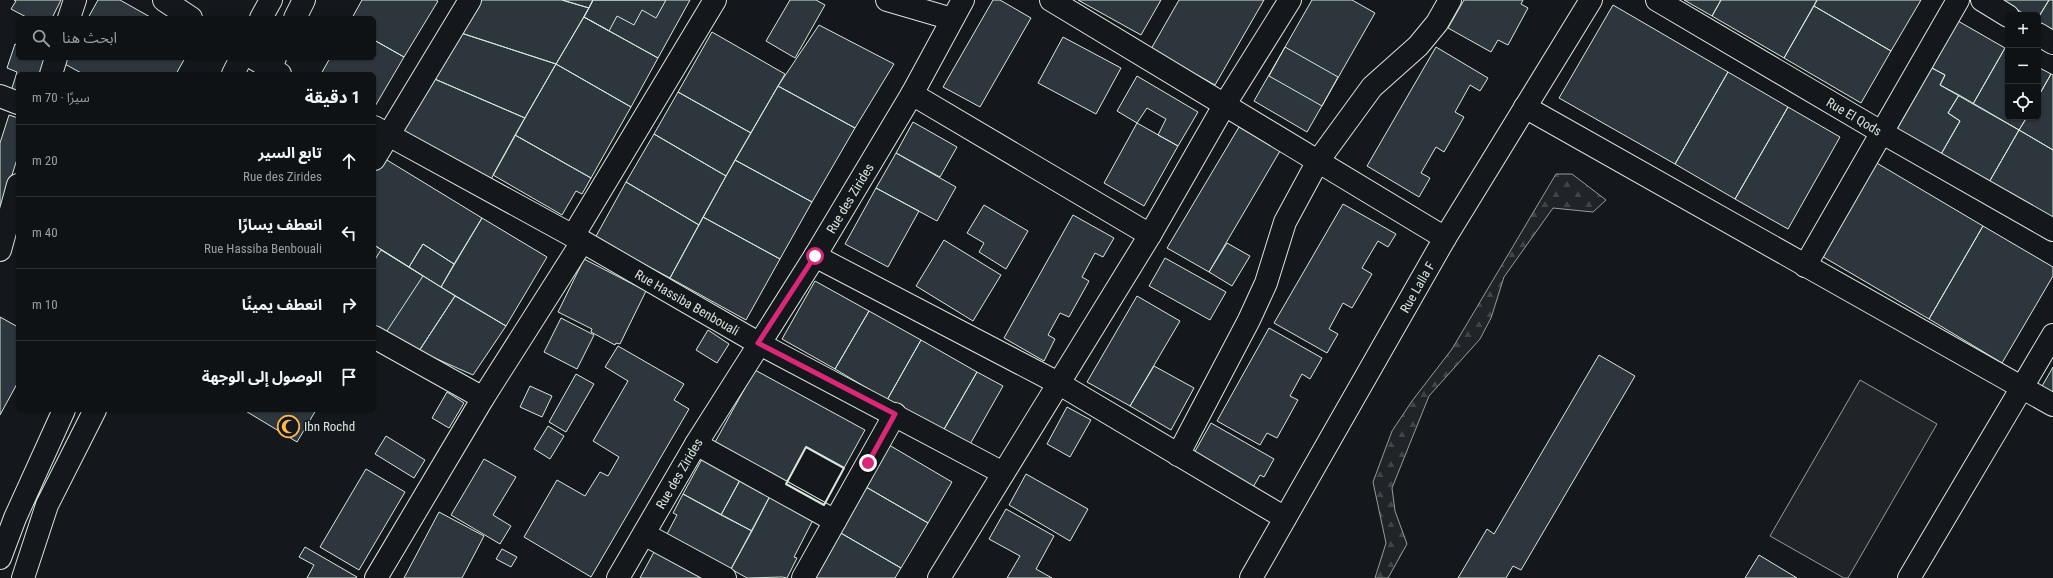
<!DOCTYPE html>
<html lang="ar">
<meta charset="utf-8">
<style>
body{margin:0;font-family:"Roboto Condensed","Noto Sans Arabic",sans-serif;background:#181b1e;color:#f1f3f6;direction:rtl}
.controls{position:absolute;right:12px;top:12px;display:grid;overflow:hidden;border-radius:6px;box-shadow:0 1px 3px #0004}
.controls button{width:36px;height:36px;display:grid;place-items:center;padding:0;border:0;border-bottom:1px solid #2f3234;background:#0f1215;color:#f1f3f6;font:20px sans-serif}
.stop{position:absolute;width:12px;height:12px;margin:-9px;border:3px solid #db2777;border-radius:50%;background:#fff}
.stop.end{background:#db2777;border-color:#fff;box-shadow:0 1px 4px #0008}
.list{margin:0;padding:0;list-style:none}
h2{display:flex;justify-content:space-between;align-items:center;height:52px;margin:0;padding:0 16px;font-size:17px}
h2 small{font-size:13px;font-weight:400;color:#9b9ea0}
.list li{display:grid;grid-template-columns:26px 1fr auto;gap:12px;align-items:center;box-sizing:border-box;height:72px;padding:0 16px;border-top:1px solid #2f3234}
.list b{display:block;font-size:15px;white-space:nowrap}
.list p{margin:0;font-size:13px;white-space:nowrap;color:#9b9ea0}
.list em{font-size:13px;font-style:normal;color:#9b9ea0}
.icon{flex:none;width:22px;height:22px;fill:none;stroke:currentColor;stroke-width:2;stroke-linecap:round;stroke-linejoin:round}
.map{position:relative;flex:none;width:2053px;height:578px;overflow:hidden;direction:ltr}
.search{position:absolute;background:#0f1215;box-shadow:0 1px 3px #0004;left:16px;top:16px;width:360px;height:44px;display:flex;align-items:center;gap:10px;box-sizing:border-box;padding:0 14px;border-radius:6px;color:#9b9ea0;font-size:15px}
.panel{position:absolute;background:#0f1215;box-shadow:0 1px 3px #0004;left:16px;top:72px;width:360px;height:340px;border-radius:6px;direction:rtl}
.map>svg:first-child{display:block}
</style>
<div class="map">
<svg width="2053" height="578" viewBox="0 0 2053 578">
<defs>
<pattern id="forest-firs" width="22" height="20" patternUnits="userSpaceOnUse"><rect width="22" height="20" fill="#202428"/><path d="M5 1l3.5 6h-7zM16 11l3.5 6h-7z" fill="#404447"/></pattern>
</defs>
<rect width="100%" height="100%" fill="#14181c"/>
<!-- forest -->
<path fill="url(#forest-firs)" stroke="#939e99" d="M 1556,174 L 1572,174 L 1606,200 L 1593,212 L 1553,208 L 1504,277 L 1491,318 L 1480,339 L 1429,396 L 1392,488 L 1395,511 L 1407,544 L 1388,578 L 1375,578 L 1386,543 L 1373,482 L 1392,431 L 1412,401 L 1452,349 Z"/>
<!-- garden -->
<path fill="#202428" stroke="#939e99" d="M 1860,380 L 1937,424 L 1848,578 L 1844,578 L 1770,536 Z"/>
<!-- building -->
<path fill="#2c363c" stroke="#d8e6dc" d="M 14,0 L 61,0 L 52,18 L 28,18 L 11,9 L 16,1 Z
M 98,0 L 120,0 L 152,18 L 88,18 Z
M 362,0 L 436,0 L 438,1 L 404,57 L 374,40 L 374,18 L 352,18 Z
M 477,0 L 562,0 L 589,8 L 556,64 L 458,32 Z
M 562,0 L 593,0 L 589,8 Z
M 593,0 L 690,0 L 658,58 L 584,17 Z
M 593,0 L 666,0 L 656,18 L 642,10 L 634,25 L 617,16 L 609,31 L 584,17 Z
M 790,0 L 816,0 L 825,5 L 795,58 L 766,41 Z
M 993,0 L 1000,0 L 1031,18 L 980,107 L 943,87 Z
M 1078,0 L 1161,0 L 1141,35 Z
M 1179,0 L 1264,0 L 1215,85 L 1151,49 Z
M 1312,0 L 1352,0 L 1375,13 L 1307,132 L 1254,101 Z
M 1464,0 L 1523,0 L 1521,4 L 1528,8 L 1508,45 L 1498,40 L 1491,52 L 1448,28 Z
M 1684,0 L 1721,0 L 1712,16 Z
M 1721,0 L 1817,0 L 1784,58 L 1712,16 Z
M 1817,0 L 1921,0 L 1891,51 L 1814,6 Z
M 2001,0 L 2049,0 L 2038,18 L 2038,15 L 2026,15 Z
M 2049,0 L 2053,0 L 2053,31 L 2038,22 L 2038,18 Z
M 1613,5 L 1728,72 L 1675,164 L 1559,98 Z
M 1814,6 L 1891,51 L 1861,103 L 1784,58 Z
M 584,17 L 658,58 L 631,107 L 556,64 Z
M 1958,21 L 2005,48 L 1973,104 L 1940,85 L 1945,75 L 1932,68 Z
M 819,25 L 894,64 L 855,128 L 778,86 Z
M 458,32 L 556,64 L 525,118 L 430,77 Z
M 712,32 L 785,74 L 751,133 L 678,92 Z
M 1063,37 L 1121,68 L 1096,114 L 1038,83 Z
M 374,40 L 404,57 L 374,108 L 374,74 L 321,74 L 330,58 L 374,58 Z
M 15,44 L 18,45 L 18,58 L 46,58 L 40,74 L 18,74 L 18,94 L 11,91 L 17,72 L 7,68 Z
M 1285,47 L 1338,77 L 1322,106 L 1269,76 Z
M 1436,47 L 1488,78 L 1480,91 L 1470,85 L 1455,112 L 1464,117 L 1444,152 L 1436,147 L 1421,173 L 1430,178 L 1419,197 L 1367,166 Z
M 2005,48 L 2008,49 L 2008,117 L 2027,117 L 2019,130 L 1973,104 Z
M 65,58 L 185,58 L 176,74 L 83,74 L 63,63 Z
M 556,64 L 631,107 L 591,178 L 515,135 Z
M 2038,67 L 2051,74 L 2038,97 Z
M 1932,68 L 1945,75 L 1940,85 L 1959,95 L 1948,113 L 1960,121 L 1940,156 L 1896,131 Z
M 1728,72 L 1788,107 L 1735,199 L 1675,164 Z
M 2051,74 L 2053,75 L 2053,150 L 2019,130 L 2027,117 L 2038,117 L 2038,97 Z
M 1137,76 L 1198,112 L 1178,146 L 1158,135 L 1166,119 L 1147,108 L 1137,123 L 1117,111 Z
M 430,77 L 525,118 L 490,181 L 401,132 Z
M 778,86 L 855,128 L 812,202 L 735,160 Z
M 678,92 L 751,133 L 726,176 L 654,134 Z
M 1959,95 L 2019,130 L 1988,184 L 1940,156 L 1960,121 L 1948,113 Z
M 1788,107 L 1840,137 L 1788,229 L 1735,199 Z
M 9,115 L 18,118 L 18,156 L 0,213 L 0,143 Z
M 913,122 L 957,147 L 940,177 L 896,153 Z
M 1137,123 L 1178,146 L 1144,206 L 1104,183 Z
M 1239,127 L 1280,151 L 1209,272 L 1167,248 Z
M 2019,130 L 2053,150 L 2053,222 L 1988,184 Z
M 654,134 L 726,176 L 699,225 L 626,182 Z
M 515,135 L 591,178 L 582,194 L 576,191 L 562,215 L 493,175 Z
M 896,153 L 956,187 L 937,221 L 876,188 Z
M 382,157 L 482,218 L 454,264 L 423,244 L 409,267 L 374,245 L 374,171 Z
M 735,160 L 812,202 L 780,259 L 703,217 Z
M 1875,162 L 1983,226 L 1929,319 L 1820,255 Z
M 626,182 L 699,225 L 670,278 L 595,238 Z
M 876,188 L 919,211 L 888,267 L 845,244 Z
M 1343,204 L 1396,234 L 1388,247 L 1378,241 L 1362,268 L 1372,274 L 1352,308 L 1343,303 L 1329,329 L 1338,334 L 1327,353 L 1274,323 Z
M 984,205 L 1028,231 L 1006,269 L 979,252 L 984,243 L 967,233 Z
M 1073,215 L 1114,238 L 1103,257 L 1095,253 L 1082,277 L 1089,281 L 1069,317 L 1060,313 L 1048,335 L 1055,339 L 1044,361 L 1004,338 Z
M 703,217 L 780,259 L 746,320 L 670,278 Z
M 482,218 L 547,257 L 506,326 L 441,287 Z
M 1983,226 L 2053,267 L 2053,276 L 2002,363 L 1929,319 Z
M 944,240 L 1001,275 L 973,321 L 916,286 Z
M 1227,243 L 1250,256 L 1232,286 L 1209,272 Z
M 423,244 L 454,264 L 441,287 L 409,267 Z
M 374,245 L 455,296 L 419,351 L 374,331 Z
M 381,250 L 423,276 L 383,337 L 374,331 L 374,261 Z
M 1165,258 L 1226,292 L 1210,320 L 1149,286 Z
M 584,259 L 646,291 L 620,344 L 616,343 L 615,345 L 591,332 L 592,329 L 558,312 Z
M 815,281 L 869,311 L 835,369 L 782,339 Z
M 455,296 L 506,326 L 473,375 L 419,351 Z
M 1137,296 L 1180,321 L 1130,406 L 1087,382 Z
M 869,311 L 921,340 L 887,400 L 835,369 Z
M 0,317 L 18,327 L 18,382 L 0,415 Z
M 561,318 L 594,335 L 577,369 L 544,352 Z
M 1269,328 L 1322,358 L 1310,379 L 1302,374 L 1290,396 L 1298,400 L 1277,438 L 1267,433 L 1260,445 L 1217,421 Z
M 708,330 L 729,344 L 717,363 L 696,350 Z
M 921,340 L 977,372 L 943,431 L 887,400 Z
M 618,346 L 684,384 L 674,400 L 689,409 L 591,577 L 524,537 L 557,480 L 585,496 L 600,472 L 608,476 L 619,457 L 593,441 L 628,381 L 605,367 Z
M 1599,355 L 1635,376 L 1521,570 L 1513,566 L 1506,578 L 1458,578 L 1487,529 L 1494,534 Z
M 1154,366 L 1194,388 L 1171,430 L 1130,406 Z
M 2053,367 L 2053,395 L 2041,388 Z
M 755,370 L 865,430 L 844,468 L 806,447 L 786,484 L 714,444 Z
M 977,372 L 1003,386 L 969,446 L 943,431 Z
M 576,374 L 594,384 L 566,432 L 549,422 Z
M 530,386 L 552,396 L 542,417 L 520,407 Z
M 447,392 L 464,403 L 449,428 L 432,418 Z
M 1067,407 L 1091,420 L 1070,457 L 1047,444 Z
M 244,410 L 316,410 L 297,442 Z
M 1211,423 L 1274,459 L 1264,477 L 1260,475 L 1252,489 L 1193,455 Z
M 548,426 L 564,436 L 550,459 L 534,449 Z
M 386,436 L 425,460 L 414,478 L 375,454 Z
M 889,445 L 952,482 L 928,523 L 866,487 Z
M 484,459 L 516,477 L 493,515 L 511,526 L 500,544 L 451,515 Z
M 702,459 L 740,480 L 721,515 L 683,494 Z
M 366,469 L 405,492 L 359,570 L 320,547 Z
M 1026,474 L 1088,509 L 1070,541 L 1009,505 Z
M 740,480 L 770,496 L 752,531 L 721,515 Z
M 866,487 L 928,523 L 901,568 L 839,532 Z
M 683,494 L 752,531 L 731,569 L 667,534 L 677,515 L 673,513 Z
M 770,496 L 813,520 L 794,557 L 797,558 L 787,578 L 782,577 L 747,578 L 731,569 Z
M 1006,509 L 1054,536 L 1036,569 L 1052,578 L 1007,578 L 1020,556 L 989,539 Z
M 439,512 L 484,536 L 462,578 L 404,578 Z
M 839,532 L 901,568 L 895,578 L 815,578 Z
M 305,547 L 357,577 L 356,578 L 307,578 L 314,565 L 299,557 Z
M 502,549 L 517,557 L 511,567 L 496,559 Z
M 654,552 L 702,578 L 640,578 Z
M 1759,555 L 1797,578 L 1745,578 Z"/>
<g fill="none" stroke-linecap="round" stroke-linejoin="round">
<defs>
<g id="street">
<path d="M 164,0 L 191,18"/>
<path d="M 887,0 L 952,19"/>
<path d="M 1051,0 L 1445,238"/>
<path id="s1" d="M 1657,0 L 1881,132 L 2053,230"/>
<path d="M 1982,0 L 2008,16"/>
<path d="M 69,18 L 75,0"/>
<path d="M 2038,34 L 2053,43"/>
<path d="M 253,58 L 280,74"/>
<path d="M 51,74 L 56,58"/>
<path d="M 912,94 L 1150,235"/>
<path d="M 0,96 L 18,103"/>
<path d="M 1525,107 L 2053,405"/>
<path id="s2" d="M 374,127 L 573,236 L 758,343 L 1003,473"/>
<path d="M 374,159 L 470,0"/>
<path d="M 573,236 L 715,0"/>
<path d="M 0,250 L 18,185"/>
<path d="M 815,256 L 1058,383 L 1285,518"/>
<path d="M 1805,266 L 1958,0"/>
<path d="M 374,337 L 483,398"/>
<path d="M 696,444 L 835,521"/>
<path d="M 1178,455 L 1249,320 L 1266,283 L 1285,222 L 1318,161 L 1372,87 L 1418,46 L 1437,23 L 1450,0"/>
<path d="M 644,534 L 725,578"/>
<path d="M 376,578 L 483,398 L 582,242"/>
<path id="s3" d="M 618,578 L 696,444 L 815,256 L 912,94 L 963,0"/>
<path d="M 803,578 L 895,414"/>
<path d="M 939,578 L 1150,235 L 1225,104 L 1290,0"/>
<path id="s4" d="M 1251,578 L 1445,238 L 1591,0"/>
<path d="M 1909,578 L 2053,335"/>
</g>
<path id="primary" d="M 261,18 L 271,0
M 295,18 L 304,0
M 233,74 L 241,58
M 267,74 L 275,58
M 0,558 L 15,518 L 64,410
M 23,578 L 47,505 L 95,410"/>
</defs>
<!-- street casing -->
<use href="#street" stroke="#d8e6dc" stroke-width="24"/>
<!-- primary casing -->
<use href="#primary" stroke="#d8e6dc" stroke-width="24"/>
<!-- street -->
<use href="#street" stroke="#14181c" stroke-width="22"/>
<!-- primary -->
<use href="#primary" stroke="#14181c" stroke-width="22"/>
<!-- wall -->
<path stroke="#d8e6dc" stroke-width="2" d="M 806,447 L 844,468 L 824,505 L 786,484 Z"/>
</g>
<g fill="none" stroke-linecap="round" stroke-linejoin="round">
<!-- route -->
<path stroke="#db2777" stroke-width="5" d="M 815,256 L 758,343 L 895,414 L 868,463"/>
</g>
<!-- icons -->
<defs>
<symbol id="mosque-ring" viewBox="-11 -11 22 22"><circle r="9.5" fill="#14181c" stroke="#ffb74d" stroke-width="1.5"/><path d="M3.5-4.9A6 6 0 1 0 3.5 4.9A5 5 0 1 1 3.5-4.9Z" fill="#ffb74d"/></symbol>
</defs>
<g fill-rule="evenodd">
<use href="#mosque-ring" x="276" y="414" width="25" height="25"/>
</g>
<g text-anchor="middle" stroke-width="3" stroke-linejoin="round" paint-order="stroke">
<!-- street labels -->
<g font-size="13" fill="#d8e6dc" stroke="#14181c">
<text dy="5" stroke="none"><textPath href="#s1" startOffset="229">Rue El Qods</textPath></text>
<text dy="5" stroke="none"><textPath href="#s3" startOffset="445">Rue des Zirides</textPath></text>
<text dy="5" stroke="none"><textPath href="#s4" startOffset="335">Rue Lalla F</textPath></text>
<text dy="5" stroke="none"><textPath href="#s2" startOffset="359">Rue Hassiba Benbouali</textPath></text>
<text dy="5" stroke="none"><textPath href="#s3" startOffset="121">Rue des Zirides</textPath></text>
</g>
<!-- poi labels -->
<g font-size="13" fill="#d8e6dc" stroke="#14181c" text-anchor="start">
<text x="304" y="431">Ibn Rochd</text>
</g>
</g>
</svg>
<div class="controls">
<button>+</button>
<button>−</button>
<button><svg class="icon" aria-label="locate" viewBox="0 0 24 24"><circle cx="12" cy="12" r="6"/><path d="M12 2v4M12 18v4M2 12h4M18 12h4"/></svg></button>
</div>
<div class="stop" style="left:815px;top:256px"></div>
<div class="stop end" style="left:868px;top:463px"></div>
<div class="search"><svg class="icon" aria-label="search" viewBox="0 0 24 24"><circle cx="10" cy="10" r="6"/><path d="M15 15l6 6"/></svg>ابحث هنا</div>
<section class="panel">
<h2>1 دقيقة<small>سيرًا · 70 m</small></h2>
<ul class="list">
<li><svg class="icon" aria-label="ahead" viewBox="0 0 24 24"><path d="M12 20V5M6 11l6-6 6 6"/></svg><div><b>تابع السير</b><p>Rue des Zirides</p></div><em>20 m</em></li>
<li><svg class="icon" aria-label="left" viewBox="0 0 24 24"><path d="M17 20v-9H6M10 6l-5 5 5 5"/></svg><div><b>انعطف يسارًا</b><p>Rue Hassiba Benbouali</p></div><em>40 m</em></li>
<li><svg class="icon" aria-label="right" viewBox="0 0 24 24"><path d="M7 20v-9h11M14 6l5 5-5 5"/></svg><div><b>انعطف يمينًا</b></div><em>10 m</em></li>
<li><svg class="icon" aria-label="arrive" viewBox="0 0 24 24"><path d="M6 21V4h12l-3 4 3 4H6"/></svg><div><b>الوصول إلى الوجهة</b></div></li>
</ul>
</section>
</div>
